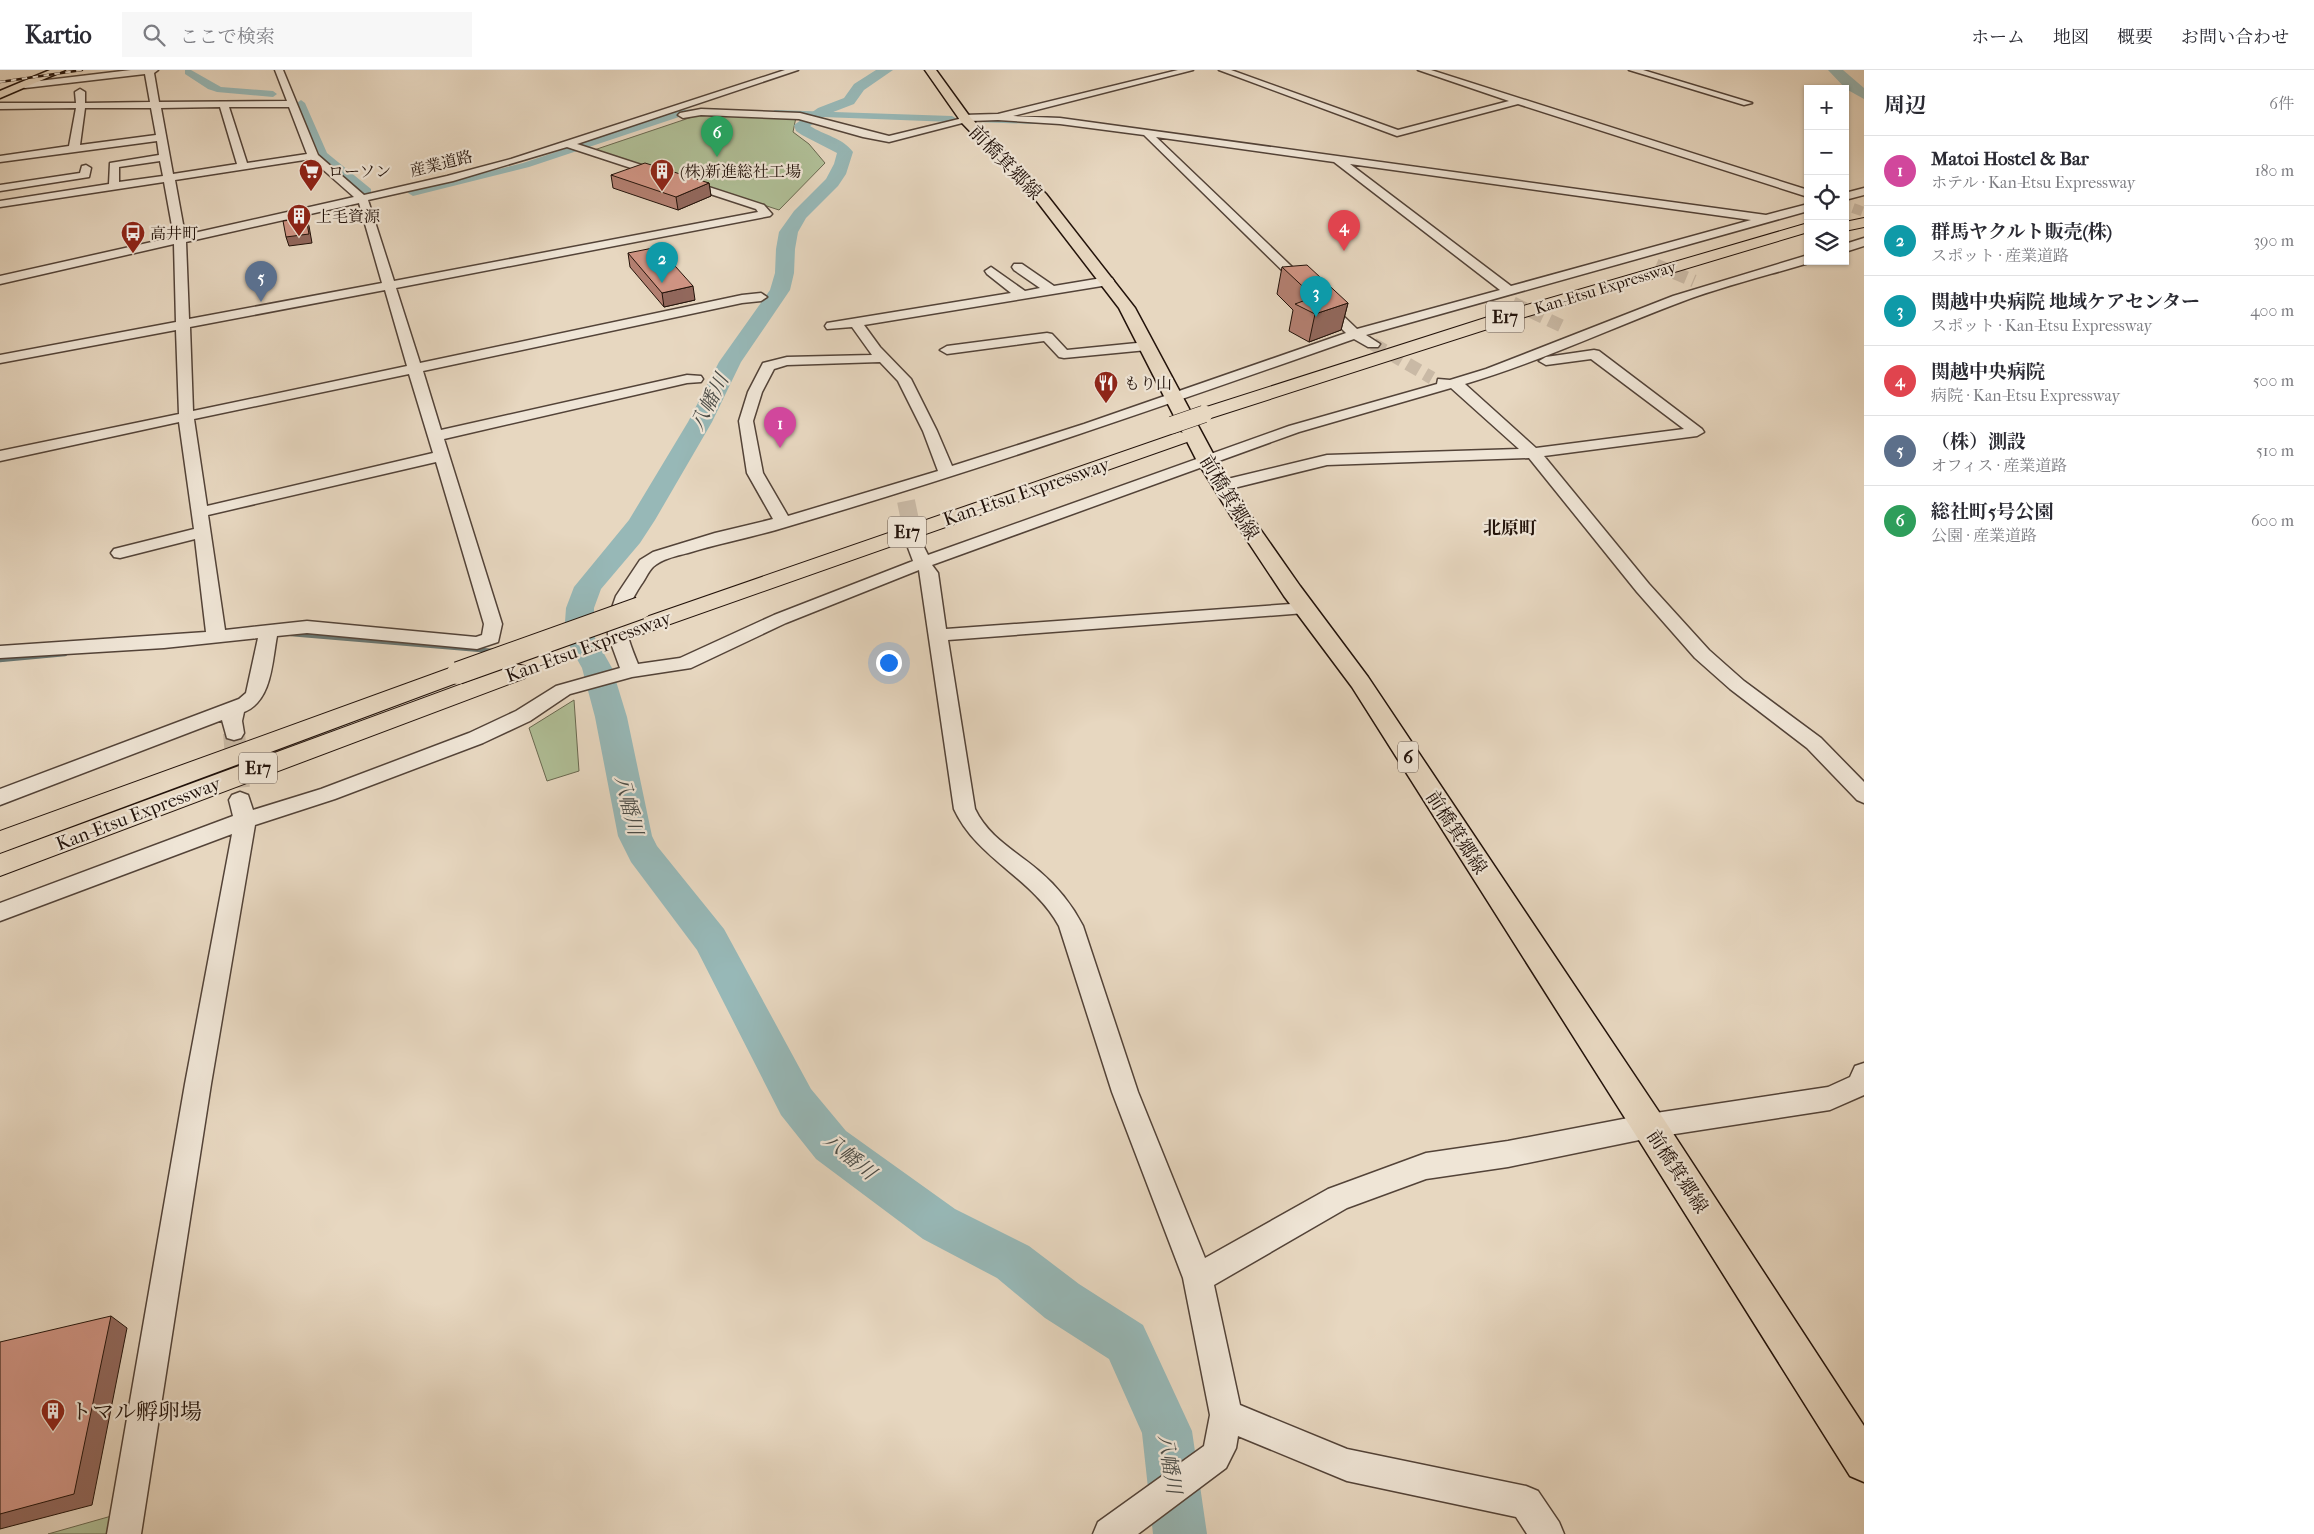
<!DOCTYPE html>
<html lang="ja">
<meta charset="utf-8">
<style>
body{margin:0;font-family:"IM FELL French Canon","Noto Serif JP",serif;background:#f7f7f7;color:#2b2b33}
.controls{position:absolute;right:15px;top:15px;display:grid;overflow:hidden;border-radius:0px;box-shadow:0 1px 4px #0004}
.controls button{width:45px;height:45px;display:grid;place-items:center;padding:0;border:0;border-bottom:1px solid #e1e1e2;background:#fff;color:#2b2b33;font:25px sans-serif}
.you{position:absolute;left:888px;top:592px;width:18px;height:18px;margin:-12px;border:4px solid #fff;border-radius:50%;background:#1a73e8;box-shadow:0 0 0 8px #1a73e833}
.badge{display:grid;place-items:center;width:32px;height:32px;border-radius:50%;background:#8f2418;color:#fff;font-size:16px;font-weight:700}
.pin{position:absolute;translate:-50% -41px;filter:drop-shadow(0 1px 2px #0008)}
.pin::after{content:'';position:absolute;top:26px;width:18px;height:15px;background:inherit;clip-path:polygon(0 0,100% 0,50% 100%)}
.list{margin:0;padding:0;list-style:none}
h2{display:flex;justify-content:space-between;align-items:center;height:65px;margin:0;padding:0 20px;font-size:21px}
h2 small{font-size:16px;font-weight:400;color:#7c7c81}
.list li{display:grid;grid-template-columns:32px 1fr auto;gap:15px;align-items:center;box-sizing:border-box;height:70px;padding:0 20px;border-top:1px solid #e1e1e2}
.list b{display:block;font-size:19px;white-space:nowrap}
.list p{margin:0;font-size:16px;white-space:nowrap;color:#7c7c81}
.list em{font-size:16px;font-style:normal;color:#7c7c81}
.icon{flex:none;width:28px;height:28px;fill:none;stroke:currentColor;stroke-width:2;stroke-linecap:round;stroke-linejoin:round}
.map{position:relative;flex:none;width:1864px;height:1464px;overflow:hidden}
header{display:flex;align-items:center;gap:30px;box-sizing:border-box;height:70px;padding:0 25px;background:#fff;border-bottom:1px solid #e1e1e2}
header strong{font-size:24px}
nav{display:flex;gap:28px;margin-inline-start:auto;font-size:18px}
.search{width:350px;height:45px;background:#f7f7f7;display:flex;align-items:center;gap:12px;box-sizing:border-box;padding:0 18px;border-radius:0px;color:#7c7c81;font-size:19px}
main{display:flex}
aside{flex:1;background:#fff}
.map>svg:first-child{display:block}
</style>
<header>
<strong>Kartio</strong>
<div class="search"><svg class="icon" aria-label="search" viewBox="0 0 24 24"><circle cx="10" cy="10" r="6"/><path d="M15 15l6 6"/></svg>ここで検索</div>
<nav><a>ホーム</a><a>地図</a><a>概要</a><a>お問い合わせ</a></nav>
</header>
<main>
<div class="map">
<svg width="1864" height="1464" viewBox="0 0 1864 1464">
<rect width="100%" height="100%" fill="#e7d7c0"/>
<filter id="stains"><feTurbulence type="fractalNoise" baseFrequency=".004" numOctaves="4"/><feColorMatrix values="0 0 0 0 .2 0 0 0 0 .09 0 0 0 0 .02 0 0 0 .5 -.17"/></filter>
<radialGradient id="worn" r=".72"><stop offset=".6" stop-color="#630" stop-opacity="0"/><stop offset="1" stop-color="#630" stop-opacity=".3"/></radialGradient>
<!-- green -->
<path fill="#b0bf97" stroke="#696850" d="M 701,44 L 796,47 L 793,62 L 809,74 L 825,93 L 779,140 L 594,80 Z
M 574,630 L 579,701 L 547,711 L 529,658 Z
M 115,1445 L 111,1464 L 48,1464 Z"/>
<g fill="none" stroke-linecap="round" stroke-linejoin="round">
<!-- stream -->
<path stroke="#687672" stroke-width="4.5" d="M 291,564 L 493,581
M 0,590 L 65,584"/>
<!-- canal -->
<path fill="#97b8b7" fill-rule="evenodd" d="M 185,0 L 191,0 L 221,17 L 273,21 L 277,24 L 273,27 L 217,22 L 208,19 L 185,4 Z
M 301,30 L 305,33 L 327,83 L 371,119 L 371,123 L 363,123 L 320,86 L 297,33 Z
M 716,38 L 719,39 L 719,43 L 685,45 L 529,97 L 413,126 L 408,123 L 409,121 L 523,93 L 681,40 Z
M 775,40 L 952,46 L 957,49 L 952,52 L 772,45 L 770,43 Z
M 978,47 L 1036,48 L 1041,51 L 1036,54 L 975,52 L 975,48 Z"/>
<!-- river -->
<path fill="#97b8b7" fill-rule="evenodd" d="M 876,0 L 893,0 L 864,20 L 854,34 L 828,44 L 810,56 C 824,65 843,68 853,82 L 846,104 L 838,116 L 806,148 L 798,162 L 795,179 L 794,203 L 790,220 L 741,292 L 712,352 L 655,450 L 640,473 L 601,519 L 594,538 L 594,566 L 612,598 L 627,647 L 652,766 L 657,776 L 724,859 L 811,1019 L 846,1061 L 955,1139 L 1029,1176 L 1079,1214 L 1143,1255 L 1192,1361 L 1207,1464 L 1153,1464 L 1142,1363 L 1109,1289 L 1045,1248 L 997,1208 L 923,1169 L 816,1089 L 781,1045 L 697,880 L 631,792 L 618,766 L 595,647 L 582,598 L 564,566 L 566,538 L 574,517 L 629,450 L 688,352 L 719,292 L 770,220 L 775,203 L 776,179 L 779,162 L 794,141 L 826,109 L 834,94 L 837,83 L 802,65 L 796,61 L 794,55 L 818,38 L 844,28 L 854,14 Z
M 1828,0 L 1843,0 L 1864,18 L 1864,29 L 1846,19 Z"/>
<!-- minor-tunnel-far3 -->
<path stroke="#c9b9a5" stroke-width="10" stroke-dasharray="10 5" stroke-linecap="butt" d="M 1853,138 L 1864,142"/>
<!-- minor-tunnel-far2 -->
<path stroke="#c9b9a5" stroke-width="13" stroke-dasharray="13 7" stroke-linecap="butt" d="M 1656,195 L 1694,211
M 1513,233 L 1566,258
M 1373,274 L 1432,308"/>
<!-- minor-tunnel-far1 -->
<path stroke="#c9b9a5" stroke-width="18" stroke-dasharray="18 9" stroke-linecap="butt" d="M 906,431 L 915,475"/>
<!-- minor-tunnel -->
<path stroke="#c9b9a5" stroke-width="22" stroke-dasharray="22 11" stroke-linecap="butt" d="M 234,663 L 240,730"/>
<defs>
<path id="minor" d="M 131,0 L 158,0 L 154,3 L 159,32 L 287,31 L 275,0 L 283,0 L 318,85 L 364,125 L 447,106 L 511,89 L 785,0 L 798,0 L 577,74 L 764,135 L 772,144 L 770,146 L 396,218 L 420,293 L 742,225 L 761,223 L 767,227 L 761,231 L 742,233 L 423,301 L 441,360 L 687,305 L 701,306 L 703,309 L 701,312 L 687,313 L 444,369 L 502,554 L 498,572 L 477,579 L 307,563 L 277,566 C 272,592 272,631 244,642 L 242,651 L 244,663 L 241,668 L 234,670 L 227,668 L 222,650 L 0,735 L 0,719 L 239,629 L 246,623 L 258,568 L 164,578 L 0,588 L 0,576 L 206,562 L 195,469 L 120,488 L 114,487 L 111,483 L 114,479 L 194,459 L 179,352 L 0,391 L 0,381 L 179,344 L 176,260 L 0,293 L 0,285 L 176,252 L 174,174 L 0,214 L 0,206 L 174,167 L 164,112 L 0,137 L 0,131 L 109,114 L 110,93 L 159,85 L 157,71 L 0,92 L 0,86 L 69,76 L 76,38 L 0,39 L 0,33 L 76,33 L 75,22 L 80,19 L 85,22 L 85,33 L 150,32 L 145,4 L 25,18 L 20,15 L 22,13 ZM 220,37 L 237,94 L 173,104 L 161,38 ZM 229,37 L 289,37 L 307,84 L 247,93 ZM 85,38 L 151,38 L 156,65 L 80,75 ZM 567,77 L 756,139 L 758,142 L 394,211 L 368,130 L 453,111 ZM 311,89 L 354,127 L 185,165 L 175,110 ZM 160,91 L 163,106 L 119,112 L 119,97 ZM 359,133 L 382,213 L 189,249 L 186,172 ZM 385,220 L 407,296 L 193,341 L 190,257 ZM 409,304 L 433,383 L 207,436 L 194,349 ZM 436,392 L 484,554 L 482,565 L 476,567 L 307,551 L 225,560 L 208,445 Z
M 1178,0 L 1193,0 L 1013,46 L 1060,48 L 1766,145 L 1808,134 L 1808,141 L 1366,265 L 1380,274 L 1378,277 L 1368,277 L 1354,269 C 1166,335 977,401 786,457 C 754,467 720,473 688,483 C 676,486 662,489 653,497 C 648,502 645,510 641,515 C 620,547 624,560 638,594 L 680,588 L 774,545 L 913,491 L 907,475 L 909,471 L 921,471 L 928,485 L 1289,356 L 1437,314 L 1438,309 L 1450,310 L 1486,299 L 1673,226 L 1808,185 L 1808,191 L 1812,192 C 1769,205 1724,216 1681,232 C 1609,259 1539,292 1465,314 L 1536,378 L 1684,359 L 1591,289 L 1546,295 L 1539,291 L 1546,287 L 1594,280 L 1599,281 L 1702,359 L 1704,362 L 1697,366 L 1544,386 L 1649,514 L 1709,580 L 1744,611 L 1821,668 L 1864,712 L 1864,733 L 1857,730 L 1807,678 L 1730,619 L 1695,588 L 1637,522 L 1529,388 L 1327,395 L 1238,417 L 1221,420 L 1215,418 L 1213,415 L 1215,412 L 1327,385 L 1519,379 L 1451,318 L 1299,362 L 932,495 L 938,503 L 946,559 L 1305,533 L 1311,534 L 1314,538 L 1311,542 L 1305,543 L 948,570 L 975,739 C 988,767 1017,782 1039,801 C 1058,817 1072,835 1083,856 L 1138,1022 L 1205,1188 L 1328,1119 L 1426,1083 L 1508,1071 L 1649,1044 L 1828,1017 L 1850,1007 L 1855,996 L 1864,993 L 1864,1025 L 1830,1040 L 1649,1068 L 1508,1097 L 1426,1109 L 1347,1138 L 1214,1215 L 1240,1335 L 1347,1379 L 1526,1416 L 1538,1421 L 1559,1452 L 1564,1464 L 1527,1464 L 1516,1447 L 1347,1411 L 1238,1366 L 1236,1378 L 1226,1398 L 1138,1464 L 1093,1464 L 1098,1452 L 1204,1376 L 1210,1345 L 1183,1208 L 1112,1022 L 1059,856 C 1033,808 977,789 954,739 L 919,500 L 786,553 L 691,598 L 632,607 L 570,624 L 530,651 L 483,673 L 335,729 L 255,755 L 211,1014 L 141,1464 L 107,1464 L 185,1014 L 232,764 L 0,851 L 0,833 L 233,746 L 229,730 L 232,725 L 240,722 L 248,725 L 253,740 L 321,719 L 469,663 L 516,641 L 556,616 L 620,598 L 608,565 L 607,552 L 616,526 L 640,490 L 653,482 L 715,463 L 773,449 L 747,403 L 739,351 L 748,322 L 763,293 L 787,287 L 872,285 L 852,257 L 827,259 L 825,256 L 827,253 L 1011,223 L 987,204 L 985,201 L 991,197 L 1025,221 L 1040,218 L 1014,200 L 1012,197 L 1014,194 L 1022,194 L 1054,216 L 1108,207 L 1112,208 L 1114,211 L 1108,215 L 864,255 L 880,277 L 911,309 L 937,361 L 952,396 L 1084,354 L 1346,263 L 1144,65 L 1060,54 L 998,50 L 970,51 L 889,72 L 863,67 L 799,49 L 701,45 L 683,48 L 678,45 L 680,43 L 701,39 L 800,43 L 889,66 L 959,49 L 960,46 L 963,45 L 998,44 ZM 1156,67 L 1334,92 L 1500,220 L 1357,259 ZM 1350,94 L 1751,150 L 1511,216 ZM 880,292 L 898,311 L 923,361 L 938,401 L 788,446 L 763,403 L 753,351 L 762,322 L 774,299 L 787,295 Z
M 1219,0 L 1231,0 L 1398,60 L 1509,31 L 1418,0 L 1431,0 L 1808,120 L 1808,127 L 1518,34 L 1397,66 Z
M 1629,0 L 1643,0 L 1752,33 L 1744,35 Z
M 86,95 L 91,98 L 89,107 L 0,121 L 0,115 L 80,103 L 82,96 Z
M 1864,118 L 1864,125 L 1845,130 L 1845,123 Z
M 1864,168 L 1864,176 L 1845,182 L 1845,174 Z
M 1047,263 L 1052,264 L 1067,280 L 1147,272 L 1154,276 L 1147,280 L 1064,288 L 1059,287 L 1044,271 L 947,284 L 940,280 L 947,276 Z"/>
<path id="major" d="M 50,0 L 65,0 L 0,28 L 0,21 Z
M 925,0 L 936,0 L 970,47 L 1046,124 L 1135,238 L 1217,391 L 1251,446 L 1300,516 L 1368,607 L 1661,1045 L 1864,1356 L 1864,1412 L 1850,1406 L 1637,1067 L 1352,617 L 1284,526 L 1231,446 L 1197,391 L 1119,238 L 1036,130 L 962,53 Z"/>
<path id="highway" d="M 1864,148 L 1864,157 L 1845,161 L 1845,152 Z
M 1808,153 L 1808,162 L 1525,247 L 1211,348 L 1204,350 L 1197,348 L 1194,344 L 1197,340 L 1513,239 Z
M 1180,362 L 1187,364 L 1190,368 L 1187,372 L 642,564 L 634,566 L 626,564 L 622,559 L 626,554 Z
M 516,594 L 525,596 L 528,602 L 525,608 L 0,806 L 0,784 Z
M 458,595 L 467,597 L 470,603 L 467,609 L 0,783 L 0,761 Z"/>
</defs>
<!-- minor casing -->
<use href="#minor" stroke="#534338" stroke-width="3"/>
<!-- major casing -->
<use href="#major" stroke="#22120a" stroke-width="3"/>
<!-- highway casing -->
<use href="#highway" stroke="#22120a" stroke-width="2"/>
<!-- minor -->
<use href="#minor" fill="#efe5d6" fill-rule="evenodd"/>
<!-- major -->
<use href="#major" fill="#e7d7c0" fill-rule="evenodd"/>
<!-- highway -->
<use href="#highway" fill="#e7d7c0" fill-rule="evenodd"/>
<defs>
<path id="rail" d="M 0,12 L 82,0"/>
</defs>
<!-- rail casing -->
<use href="#rail" stroke="#22120a" stroke-width="2.5"/>
<!-- rail -->
<use href="#rail" stroke="#efe5d6" stroke-width="2" stroke-dasharray="5.5" stroke-linecap="butt"/>
<defs>
<path id="highway-bridge-far1" d="M 1172,355 L 1204,344"/>
<path id="highway-bridge" d="M 458,603 L 640,538"/>
</defs>
<!-- highway-bridge-far1 casing -->
<use href="#highway-bridge-far1" stroke="#22120a" stroke-width="18" stroke-linecap="butt"/>
<!-- highway-bridge casing -->
<use href="#highway-bridge" stroke="#22120a" stroke-width="24" stroke-linecap="butt"/>
<!-- highway-bridge-far1 -->
<use href="#highway-bridge-far1" stroke="#e7d7c0" stroke-width="17"/>
<!-- highway-bridge -->
<use href="#highway-bridge" stroke="#e7d7c0" stroke-width="22"/>
</g>
<!-- wall -->
<path fill="#b48072" stroke="#22120a" d="M 611,105 L 709,113 L 711,126 L 678,140 L 613,118 Z
M 628,183 L 695,230 L 664,237 L 630,197 Z
M 1282,197 L 1348,233 L 1341,260 L 1309,272 L 1289,261 L 1293,240 L 1277,224 Z"/>
<!-- shaded-wall -->
<path fill="#92685d" stroke="#22120a" d="M 709,113 L 711,126 L 678,140 L 676,127 Z
M 306,148 L 309,156 L 312,173 L 289,176 L 286,167 Z
M 693,216 L 695,230 L 664,237 L 662,223 Z
M 1348,233 L 1341,260 L 1309,272 L 1315,244 Z
M 111,1246 L 127,1258 L 92,1435 L 0,1459 L 0,1444 Z"/>
<!-- building -->
<path fill="#d19585" stroke="#22120a" d="M 645,93 L 709,113 L 676,127 L 611,105 Z
M 306,148 L 309,164 L 286,167 L 283,151 Z
M 658,177 L 693,216 L 662,223 L 628,183 Z
M 1307,195 L 1348,233 L 1315,244 L 1295,234 L 1314,227 L 1282,197 Z
M 111,1246 L 74,1424 L 0,1444 L 0,1272 Z"/>
<!-- icons -->
<defs>
<symbol id="supermarket-pin" viewBox="-11 -11 22 30"><path d="M0 17L-7.5 6A9.5 9.5 0 1 1 7.5 6Z" fill="#8f2418" stroke="#efe5d6"/><path d="M-6-5.5h2.5l.6 2H6L4.5 2H-2.5L-4.4-4H-6ZM-1.5 3.2a1.3 1.3 0 1 0 .1 0ZM3 3.2a1.3 1.3 0 1 0 .1 0Z" fill="#fff"/></symbol>
<symbol id="building-pin" viewBox="-11 -11 22 30"><path d="M0 17L-7.5 6A9.5 9.5 0 1 1 7.5 6Z" fill="#8f2418" stroke="#efe5d6"/><path d="M-4-6H4V6H1V3H-1V6H-4ZM-2.5-4.3h1.7v1.8h-1.7ZM.8-4.3h1.7v1.8H.8ZM-2.5-1h1.7V.8h-1.7ZM.8-1h1.7V.8H.8Z" fill="#fff"/></symbol>
<symbol id="bus-pin" viewBox="-11 -11 22 30"><path d="M0 17L-7.5 6A9.5 9.5 0 1 1 7.5 6Z" fill="#8f2418" stroke="#efe5d6"/><path d="M-5-6H5V4H4V6H2V4H-2V6H-4V4H-5ZM-3.5-4V0h7V-4ZM-3.5 1.2v1.5H-2V1.2ZM2 1.2v1.5H3.5V1.2Z" fill="#fff"/></symbol>
<symbol id="restaurant-pin" viewBox="-11 -11 22 30"><path d="M0 17L-7.5 6A9.5 9.5 0 1 1 7.5 6Z" fill="#8f2418" stroke="#efe5d6"/><path d="M-5-6h1v4h1v-4h1v4h1v-4h1v5L-1.5 .5V6h-2V.5L-5-1ZM5-6V6H3V1.5H1.5Q1.5-4 5-6Z" fill="#fff"/></symbol>
</defs>
<g fill-rule="evenodd">
<use href="#supermarket-pin" x="297" y="87" width="28" height="38"/>
<use href="#building-pin" x="648" y="87" width="28" height="38"/>
<use href="#building-pin" x="285" y="132" width="28" height="38"/>
<use href="#bus-pin" x="119" y="149" width="28" height="38"/>
<use href="#restaurant-pin" x="1092" y="299" width="28" height="38"/>
<use href="#building-pin" x="39" y="1327" width="28" height="38"/>
</g>
<g text-anchor="middle" stroke-width="4.5" stroke-linejoin="round" paint-order="stroke">
<!-- far-street labels -->
<g font-size="16" fill="#22120a" stroke="#efe5d6">
<text transform="translate(441 93) rotate(-14)" y="6">産業道路</text>
<text transform="translate(1605 217) rotate(-17)" y="6">Kan-Etsu Expressway</text>
</g>
<!-- far-poi labels -->
<g font-size="16" fill="#22120a" stroke="#efe5d6" text-anchor="start">
<text x="328" y="107">ローソン</text>
<text x="680" y="107">(株)新進総社工場</text>
<text x="316" y="152">上毛資源</text>
<text x="150" y="169">高井町</text>
<text x="1124" y="319">もり山</text>
</g>
<!-- shield labels -->
<g fill="#efe5d6" stroke="#605147" stroke-width="1">
<rect x="1486" y="231.5" width="38" height="31" rx="4"/>
<rect x="888" y="446.5" width="38" height="31" rx="4"/>
<rect x="1398" y="671.5" width="20" height="31" rx="4"/>
<rect x="239" y="682.5" width="38" height="31" rx="4"/>
</g>
<g font-size="18" font-weight="bold" fill="#22120a">
<text x="1505" y="253">E17</text>
<text x="907" y="468">E17</text>
<text x="1408" y="693">6</text>
<text x="258" y="704">E17</text>
</g>
<!-- far-quarter labels -->
<g font-size="18" font-weight="bold" fill="#22120a" stroke="#efe5d6">
<text x="1510" y="464">北原町</text>
</g>
<!-- street labels -->
<g font-size="19" fill="#22120a" stroke="#efe5d6">
<text transform="translate(1006 92) rotate(46)" y="7">前橋箕郷線</text>
<text transform="translate(1026 421) rotate(-19)" y="7">Kan-Etsu Expressway</text>
<text transform="translate(1230 427) rotate(59)" y="7">前橋箕郷線</text>
<text transform="translate(588 576) rotate(-20)" y="7">Kan-Etsu Expressway</text>
<text transform="translate(138 743) rotate(-21)" y="7">Kan-Etsu Expressway</text>
<text transform="translate(1457 762) rotate(57)" y="7">前橋箕郷線</text>
<text transform="translate(1678 1101) rotate(57)" y="7">前橋箕郷線</text>
</g>
<!-- water labels -->
<g font-size="20" font-style="italic" fill="#4b4c47" stroke="#efe5d6">
<text transform="translate(709 332) rotate(-63)" y="7">八幡川</text>
<text transform="translate(629 735) rotate(76)" y="7">八幡川</text>
<text transform="translate(850 1086) rotate(40)" y="7">八幡川</text>
<text transform="translate(1170 1394) rotate(81)" y="7">八幡川</text>
</g>
<!-- near-poi labels -->
<g font-size="22" fill="#22120a" stroke="#efe5d6" text-anchor="start">
<text x="70" y="1349">トマル孵卵場</text>
</g>
</g>
<rect width="100%" height="100%" filter="url(#stains)"/>
<rect width="100%" height="100%" fill="url(#worn)"/>
</svg>
<div class="controls">
<button>+</button>
<button>−</button>
<button><svg class="icon" aria-label="locate" viewBox="0 0 24 24"><circle cx="12" cy="12" r="6"/><path d="M12 2v4M12 18v4M2 12h4M18 12h4"/></svg></button>
<button><svg class="icon" aria-label="layers" viewBox="0 0 24 24"><path d="M12 4l9 5-9 5-9-5zM3 14l9 5 9-5"/></svg></button>
</div>
<div class="you"></div>
<div class="pin badge" style="left:780px;top:378px;background:#d1479c">1</div>
<div class="pin badge" style="left:662px;top:213px;background:#0f9aa8">2</div>
<div class="pin badge" style="left:1316px;top:247px;background:#0f9aa8">3</div>
<div class="pin badge" style="left:1344px;top:181px;background:#e0444e">4</div>
<div class="pin badge" style="left:261px;top:232px;background:#5c6f8a">5</div>
<div class="pin badge" style="left:717px;top:87px;background:#2e9e5b">6</div>
</div>
<aside>
<h2>周辺<small>6件</small></h2>
<ul class="list">
<li><span class="badge" style="background:#d1479c">1</span><div><b>Matoi Hostel &amp; Bar</b><p>ホテル · Kan-Etsu Expressway</p></div><em>180 m</em></li>
<li><span class="badge" style="background:#0f9aa8">2</span><div><b>群馬ヤクルト販売(株)</b><p>スポット · 産業道路</p></div><em>390 m</em></li>
<li><span class="badge" style="background:#0f9aa8">3</span><div><b>関越中央病院 地域ケアセンター</b><p>スポット · Kan-Etsu Expressway</p></div><em>400 m</em></li>
<li><span class="badge" style="background:#e0444e">4</span><div><b>関越中央病院</b><p>病院 · Kan-Etsu Expressway</p></div><em>500 m</em></li>
<li><span class="badge" style="background:#5c6f8a">5</span><div><b>（株）測設</b><p>オフィス · 産業道路</p></div><em>510 m</em></li>
<li><span class="badge" style="background:#2e9e5b">6</span><div><b>総社町5号公園</b><p>公園 · 産業道路</p></div><em>600 m</em></li>
</ul>
</aside>
</main>
